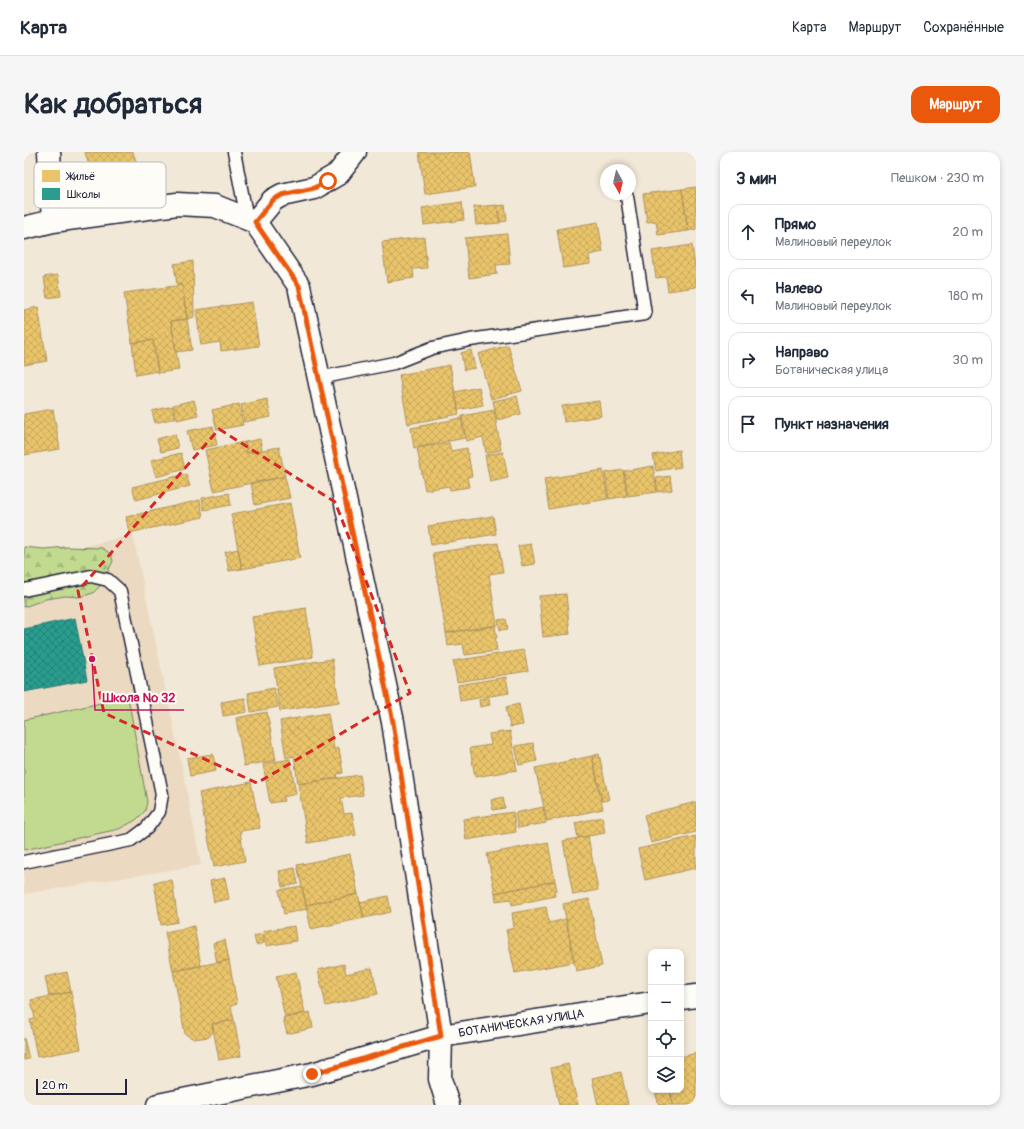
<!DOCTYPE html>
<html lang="ru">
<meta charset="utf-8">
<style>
body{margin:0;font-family:Pangolin,sans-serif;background:#f6f6f7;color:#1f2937}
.controls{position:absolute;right:12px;bottom:12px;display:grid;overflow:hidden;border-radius:8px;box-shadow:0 2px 6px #0003}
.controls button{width:36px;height:36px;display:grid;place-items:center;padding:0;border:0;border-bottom:1px solid #e0e1e3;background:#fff;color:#1f2937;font:20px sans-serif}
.compass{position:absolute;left:576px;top:12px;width:36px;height:36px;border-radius:50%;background:#fff;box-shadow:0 2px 6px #0003;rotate:172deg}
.scale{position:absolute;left:12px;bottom:10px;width:91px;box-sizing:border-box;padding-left:4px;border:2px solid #22223b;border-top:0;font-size:11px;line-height:14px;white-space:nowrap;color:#22223b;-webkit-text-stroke:3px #fdfcf7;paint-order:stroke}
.stop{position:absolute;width:12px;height:12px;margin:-9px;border:3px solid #ea580c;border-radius:50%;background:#fff}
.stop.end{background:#ea580c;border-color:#fff;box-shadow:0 1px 4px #0008}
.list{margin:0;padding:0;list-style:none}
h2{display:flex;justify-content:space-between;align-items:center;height:52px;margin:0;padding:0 16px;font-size:17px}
h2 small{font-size:13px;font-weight:400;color:#747a83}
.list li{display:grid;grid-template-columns:26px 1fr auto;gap:12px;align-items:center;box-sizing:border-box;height:56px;margin:0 8px 8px;padding:0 8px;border:1px solid #e0e1e3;border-radius:12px}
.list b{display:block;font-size:15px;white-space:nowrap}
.list p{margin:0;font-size:13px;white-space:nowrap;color:#747a83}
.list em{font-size:13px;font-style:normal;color:#747a83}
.icon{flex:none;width:22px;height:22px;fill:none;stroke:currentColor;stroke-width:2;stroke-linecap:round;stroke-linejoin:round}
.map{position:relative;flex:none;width:672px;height:953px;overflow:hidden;border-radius:12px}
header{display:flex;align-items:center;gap:24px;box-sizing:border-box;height:56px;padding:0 20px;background:#fff;border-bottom:1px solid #e0e1e3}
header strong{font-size:19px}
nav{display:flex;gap:22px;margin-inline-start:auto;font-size:14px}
.intro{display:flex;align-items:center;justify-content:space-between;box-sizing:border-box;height:96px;padding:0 24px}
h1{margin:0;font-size:28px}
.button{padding:10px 18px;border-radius:12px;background:#ea580c;color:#fff;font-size:14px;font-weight:700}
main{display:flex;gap:24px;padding:0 24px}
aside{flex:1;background:#fff;border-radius:12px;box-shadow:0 2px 6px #0003}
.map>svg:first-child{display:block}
</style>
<header>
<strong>Карта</strong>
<nav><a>Карта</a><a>Маршрут</a><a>Сохранённые</a></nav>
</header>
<div class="intro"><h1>Как добраться</h1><a class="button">Маршрут</a></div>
<main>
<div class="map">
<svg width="672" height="953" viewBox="0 0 672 953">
<defs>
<pattern id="forest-firs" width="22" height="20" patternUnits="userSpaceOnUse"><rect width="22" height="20" fill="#c2da90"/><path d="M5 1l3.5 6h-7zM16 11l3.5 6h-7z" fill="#a6bb7d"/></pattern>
<pattern id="homes-cross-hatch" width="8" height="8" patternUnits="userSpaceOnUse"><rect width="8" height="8" fill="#e9c46a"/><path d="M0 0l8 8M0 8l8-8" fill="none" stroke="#c8a85d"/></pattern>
<pattern id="schools-cross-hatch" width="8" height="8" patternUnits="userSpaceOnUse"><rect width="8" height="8" fill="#2a9d8f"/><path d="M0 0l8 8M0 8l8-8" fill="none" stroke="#248076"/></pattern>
</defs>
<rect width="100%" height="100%" fill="#f2e8d7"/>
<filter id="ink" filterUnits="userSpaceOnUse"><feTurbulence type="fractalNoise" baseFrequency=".025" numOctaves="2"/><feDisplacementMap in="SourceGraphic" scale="8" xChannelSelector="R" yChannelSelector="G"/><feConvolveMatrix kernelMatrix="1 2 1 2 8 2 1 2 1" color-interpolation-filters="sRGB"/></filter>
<g filter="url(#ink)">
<!-- built -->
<path fill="#ebdac1" d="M 109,383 L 160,624 L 177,713 L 0,742 L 0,408 Z"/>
<!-- green -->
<path fill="#c2da90" stroke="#727e66" d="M 104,545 L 123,650 L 121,659 L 112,668 L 95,677 L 0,698 L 0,568 Z"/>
<!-- forest -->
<path fill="url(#forest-firs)" stroke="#727e66" d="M 0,395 L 20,397 L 42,395 L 78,396 L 87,402 L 89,409 L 78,432 L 69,441 L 56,445 L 41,444 L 22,447 L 0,455 Z"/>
<!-- homes -->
<path fill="url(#homes-cross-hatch)" stroke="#ad935c" d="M 61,0 L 109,0 L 114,15 L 69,28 Z
M 395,0 L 446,0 L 451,35 L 401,42 Z
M 672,35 L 672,77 L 664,79 L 658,37 Z
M 658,37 L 664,79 L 634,83 L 632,69 L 623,70 L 619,42 Z
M 438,50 L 440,68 L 400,73 L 398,56 Z
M 473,53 L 476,71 L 452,73 L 450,55 Z
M 481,53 L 483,69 L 476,70 L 473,54 Z
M 574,70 L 579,100 L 565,103 L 566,112 L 539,116 L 533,77 Z
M 483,82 L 486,112 L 472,113 L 473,122 L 445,126 L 441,86 Z
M 400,85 L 403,116 L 389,117 L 390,126 L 363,130 L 358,90 Z
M 668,93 L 672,123 L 672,135 L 644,139 L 642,125 L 632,126 L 628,99 Z
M 169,109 L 170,165 L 163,167 L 158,133 L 153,133 L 150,112 Z
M 34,123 L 37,144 L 23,146 L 20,125 Z
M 158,133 L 163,167 L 147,169 L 155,218 L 134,221 L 129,188 L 108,191 L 100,141 Z
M 228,150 L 235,194 L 197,199 L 196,190 L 177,193 L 172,158 Z
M 14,155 L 23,209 L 0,213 L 0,158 Z
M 163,167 L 168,198 L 152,200 L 147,169 Z
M 129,188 L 134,219 L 112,223 L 108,191 Z
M 484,193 L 498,239 L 467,247 L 454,202 Z
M 447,198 L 451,216 L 440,218 L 437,201 Z
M 426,213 L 435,262 L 384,272 L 375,223 Z
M 455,235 L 459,253 L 434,258 L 431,240 Z
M 493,244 L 497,262 L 473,268 L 469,249 Z
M 243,247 L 247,265 L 220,270 L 217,253 Z
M 170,248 L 174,263 L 153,268 L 149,253 Z
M 575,249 L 577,264 L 540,270 L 538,254 Z
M 215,252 L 219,273 L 193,278 L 188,258 Z
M 148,254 L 151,266 L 131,271 L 128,259 Z
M 29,257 L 36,297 L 0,303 L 0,262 Z
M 470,258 L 477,298 L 462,301 L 459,285 L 442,289 L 438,264 Z
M 437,266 L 441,286 L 390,296 L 387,276 Z
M 189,274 L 193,293 L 168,298 L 163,279 Z
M 151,282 L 154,296 L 137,300 L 133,287 Z
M 236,287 L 238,298 L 223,301 L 221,290 Z
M 221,290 L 223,301 L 255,295 L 261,324 L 190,339 L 181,298 Z
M 425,291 L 427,299 L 443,296 L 448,324 L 443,325 L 445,335 L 426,338 L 425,334 L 401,338 L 393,296 Z
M 655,298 L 657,315 L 632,319 L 629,303 Z
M 479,300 L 484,326 L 466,330 L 461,303 Z
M 157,301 L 161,317 L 132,325 L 127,308 Z
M 629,314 L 633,340 L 604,344 L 600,319 Z
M 579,318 L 584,347 L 525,357 L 520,327 Z
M 599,318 L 603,344 L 585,347 L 581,321 Z
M 162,322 L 166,334 L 112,348 L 108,335 Z
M 646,324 L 648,338 L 634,340 L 632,326 Z
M 261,325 L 266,346 L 231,353 L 227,331 Z
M 205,341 L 207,353 L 180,358 L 178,346 Z
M 176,348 L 179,365 L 105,381 L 102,365 Z
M 266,351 L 276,406 L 218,417 L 207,362 Z
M 469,364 L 472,382 L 407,393 L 404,374 Z
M 474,391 L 479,420 L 465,422 L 473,473 L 422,481 L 409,401 Z
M 507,392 L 511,412 L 498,414 L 494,394 Z
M 214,397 L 218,417 L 205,419 L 201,400 Z
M 542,442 L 546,482 L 519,485 L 515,444 Z
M 282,456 L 289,505 L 236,514 L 228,465 Z
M 482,467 L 484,477 L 476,478 L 474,468 Z
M 471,474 L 473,486 L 471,486 L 473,499 L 441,503 L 439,492 L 424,494 L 422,481 Z
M 500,498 L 504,519 L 433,530 L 429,509 Z
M 308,507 L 315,550 L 256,559 L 250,516 Z
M 482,525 L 485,541 L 436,549 L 434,533 Z
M 250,536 L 254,555 L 227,560 L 224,541 Z
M 221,546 L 223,560 L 199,564 L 197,550 Z
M 465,546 L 466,553 L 456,555 L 455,548 Z
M 495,552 L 499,573 L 486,575 L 482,555 Z
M 243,560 L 252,608 L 220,614 L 212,566 Z
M 304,561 L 310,597 L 315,596 L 319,621 L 313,622 L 314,626 L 274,632 L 270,604 L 262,606 L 256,569 Z
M 486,579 L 493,618 L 451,625 L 446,596 L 467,593 L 465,582 Z
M 509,591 L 513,609 L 495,613 L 491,594 Z
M 189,602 L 192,619 L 166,624 L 163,606 Z
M 575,602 L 585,648 L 578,649 L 568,604 Z
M 568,604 L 579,657 L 523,669 L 511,616 Z
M 266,607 L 272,642 L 259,645 L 260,649 L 246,651 L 239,612 Z
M 336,623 L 339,643 L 317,646 L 320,662 L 328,661 L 332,683 L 284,691 L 274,632 Z
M 227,630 L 236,676 L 216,679 L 221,709 L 190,715 L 175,641 Z
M 479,645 L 481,656 L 469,658 L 467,648 Z
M 672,650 L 672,680 L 627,691 L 620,663 Z
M 519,655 L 522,671 L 494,676 L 491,661 Z
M 489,660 L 492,680 L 442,688 L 439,667 Z
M 578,665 L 581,681 L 554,686 L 551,671 Z
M 564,684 L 574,738 L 549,743 L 539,689 Z
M 672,684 L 672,716 L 621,728 L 614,697 Z
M 524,690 L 531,729 L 471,741 L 463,702 Z
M 326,702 L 334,742 L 282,753 L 273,713 Z
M 271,716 L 274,732 L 258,735 L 255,719 Z
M 201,726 L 205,747 L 190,750 L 186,729 Z
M 148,728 L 154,770 L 137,773 L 130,730 Z
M 531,729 L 533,738 L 530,738 L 531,744 L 488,753 L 487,747 L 472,749 L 471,741 Z
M 278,734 L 283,757 L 260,762 L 255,738 Z
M 334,742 L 340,766 L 287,777 L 282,753 Z
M 364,744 L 367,760 L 340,766 L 336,750 Z
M 565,747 L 578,814 L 552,819 L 539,752 Z
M 522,755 L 525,771 L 542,767 L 550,810 L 491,821 L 482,778 L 490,776 L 488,761 Z
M 170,774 L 177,814 L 149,819 L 141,780 Z
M 270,774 L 272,789 L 242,794 L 239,779 Z
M 238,782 L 240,791 L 232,793 L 230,784 Z
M 201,788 L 205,808 L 193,811 L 189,791 Z
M 205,808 L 213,852 L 207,854 L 210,868 L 188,872 L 190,878 L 185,885 L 170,887 L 161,882 L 149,819 Z
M 320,812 L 322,822 L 348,816 L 354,842 L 302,854 L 294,818 Z
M 43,820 L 47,840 L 25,844 L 21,825 Z
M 272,820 L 281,861 L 261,866 L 252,824 Z
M 47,840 L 57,897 L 13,905 L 6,868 L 11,867 L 7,848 Z
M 286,860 L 289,876 L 263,882 L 259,866 Z
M 210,868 L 217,904 L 195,908 L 188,872 Z
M 0,886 L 5,907 L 0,908 Z
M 672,901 L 672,953 L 649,953 L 646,938 L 657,938 L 657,905 Z
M 544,912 L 554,953 L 535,953 L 527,916 Z
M 597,920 L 604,953 L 574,953 L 568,926 Z
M 638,938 L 646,938 L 649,953 L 635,953 L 631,940 L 638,939 Z"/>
<!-- schools -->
<path fill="url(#schools-cross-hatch)" stroke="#287876" d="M 51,466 L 63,528 L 0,540 L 0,477 Z"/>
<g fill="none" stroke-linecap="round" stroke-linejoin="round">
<defs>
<path id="service" d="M 210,0 L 223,67
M 295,226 L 370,211 L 408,196 L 446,188 L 621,162 L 603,44
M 0,438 L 67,424 L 84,428 L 96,439 L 138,642 L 135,660 L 123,676 L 107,688 L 0,710"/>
<path id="minor" d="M 25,0 L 29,69
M 231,70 L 275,134 L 369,570 L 417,884 L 416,927 L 424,953
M 231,70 L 249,48 L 258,43 L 290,36 L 314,22 L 331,0
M 0,76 L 29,69 L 153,52 L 191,54 L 231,70
M 657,846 L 672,844
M 134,953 L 288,922 L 417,884 L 627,851"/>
</defs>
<!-- service casing -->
<use href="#service" stroke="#22223b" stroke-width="15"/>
<!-- minor casing -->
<use href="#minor" stroke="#22223b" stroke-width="25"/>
<!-- service -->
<use href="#service" stroke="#fdfcf7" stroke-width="12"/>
<!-- minor -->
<use href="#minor" stroke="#fdfcf7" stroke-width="22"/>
</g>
</g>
<g fill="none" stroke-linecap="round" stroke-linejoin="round" filter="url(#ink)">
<!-- route -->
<path stroke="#ea580c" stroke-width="5" d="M 288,922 L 417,884 L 369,570 L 275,134 L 231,70 L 249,48 L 258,43 L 290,36 L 304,29"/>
</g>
<!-- marked area -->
<path fill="none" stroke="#d62828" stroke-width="3" stroke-dasharray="8 5" stroke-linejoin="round" d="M 195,277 L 311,350 L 386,541 L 233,631 L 80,561 L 54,439 Z"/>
<g text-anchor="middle" stroke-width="4" stroke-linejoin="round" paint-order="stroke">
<!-- street labels -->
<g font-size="12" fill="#22223b" stroke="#fdfcf7">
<text transform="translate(497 871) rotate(-9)" y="4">БОТАНИЧЕСКАЯ УЛИЦА</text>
</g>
</g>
<!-- legend -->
<rect x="10" y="10" width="132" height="46" rx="6" fill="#fdfcf7" stroke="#bbbbbf" stroke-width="1"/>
<rect x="18" y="18" width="18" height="12" fill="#e9c46a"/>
<rect x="18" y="36" width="18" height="12" fill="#2a9d8f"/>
<g font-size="11" fill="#22223b">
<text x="43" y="28">Жильё</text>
<text x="43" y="46">Школы</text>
</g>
<!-- callouts -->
<path fill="none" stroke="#c2185b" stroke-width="1.5" d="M68 507L71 558H160"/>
<circle fill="#c2185b" stroke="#fdfcf7" stroke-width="1.5" cx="68" cy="507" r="4"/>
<g font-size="13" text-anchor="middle" font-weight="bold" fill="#c2185b" stroke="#fdfcf7" stroke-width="4" stroke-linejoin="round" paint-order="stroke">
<text x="115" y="550">Школа № 32</text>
</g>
</svg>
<div class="controls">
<button>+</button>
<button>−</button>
<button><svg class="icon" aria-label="locate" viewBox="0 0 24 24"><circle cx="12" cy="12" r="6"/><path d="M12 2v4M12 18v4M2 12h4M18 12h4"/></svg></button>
<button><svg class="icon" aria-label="layers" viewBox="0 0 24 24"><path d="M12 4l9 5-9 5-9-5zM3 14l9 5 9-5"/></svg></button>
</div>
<svg class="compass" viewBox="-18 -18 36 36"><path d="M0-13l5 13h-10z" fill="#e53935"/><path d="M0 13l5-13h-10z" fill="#747a83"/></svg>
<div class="scale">20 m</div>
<div class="stop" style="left:304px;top:29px"></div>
<div class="stop end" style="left:288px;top:922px"></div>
</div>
<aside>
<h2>3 мин<small>Пешком · 230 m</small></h2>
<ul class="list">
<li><svg class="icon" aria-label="ahead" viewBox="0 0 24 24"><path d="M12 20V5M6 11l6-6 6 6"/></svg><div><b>Прямо</b><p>Малиновый переулок</p></div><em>20 m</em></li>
<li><svg class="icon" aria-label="left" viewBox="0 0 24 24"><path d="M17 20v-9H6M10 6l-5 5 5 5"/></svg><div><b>Налево</b><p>Малиновый переулок</p></div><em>180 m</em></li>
<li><svg class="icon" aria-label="right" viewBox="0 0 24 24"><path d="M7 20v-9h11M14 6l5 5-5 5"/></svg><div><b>Направо</b><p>Ботаническая улица</p></div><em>30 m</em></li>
<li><svg class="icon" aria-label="arrive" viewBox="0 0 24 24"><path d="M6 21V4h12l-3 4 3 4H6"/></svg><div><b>Пункт назначения</b></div></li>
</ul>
</aside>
</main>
